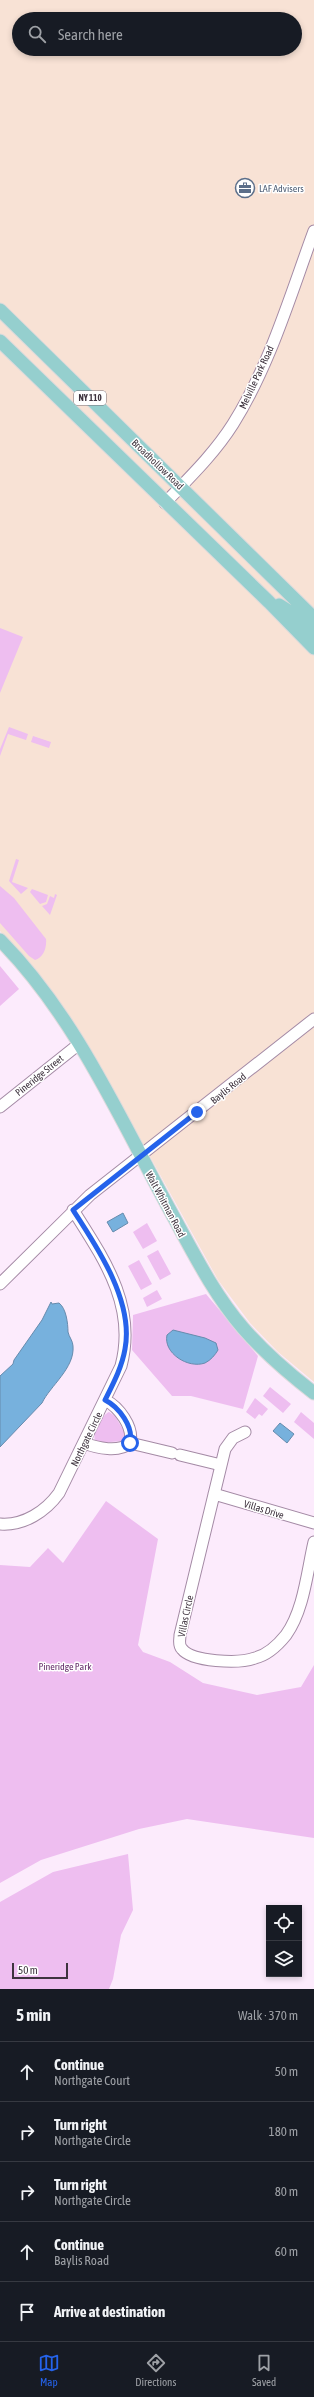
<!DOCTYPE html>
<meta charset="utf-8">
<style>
body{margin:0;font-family:"Asap Condensed",sans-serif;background:#242831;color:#f1f3f6}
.controls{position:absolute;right:12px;bottom:12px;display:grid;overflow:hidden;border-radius:0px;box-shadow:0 2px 6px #0003}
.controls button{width:36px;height:36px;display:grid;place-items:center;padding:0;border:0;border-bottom:1px solid #363941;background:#171b24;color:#f1f3f6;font:20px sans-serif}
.scale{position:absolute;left:12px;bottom:10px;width:56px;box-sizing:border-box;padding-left:4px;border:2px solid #3e333e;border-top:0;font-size:11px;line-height:14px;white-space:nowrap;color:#3e333e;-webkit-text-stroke:3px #fff;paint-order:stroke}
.stop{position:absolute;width:12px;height:12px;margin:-9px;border:3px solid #2563eb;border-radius:50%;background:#fff}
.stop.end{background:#2563eb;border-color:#fff;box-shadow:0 1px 4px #0008}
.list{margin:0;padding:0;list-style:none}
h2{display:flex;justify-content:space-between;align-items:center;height:52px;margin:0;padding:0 16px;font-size:17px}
h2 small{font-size:13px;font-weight:400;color:#9ea1a6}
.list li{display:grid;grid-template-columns:26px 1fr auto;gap:12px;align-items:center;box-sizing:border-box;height:60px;padding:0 16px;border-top:1px solid #363941}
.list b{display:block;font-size:15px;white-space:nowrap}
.list p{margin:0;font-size:13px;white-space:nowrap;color:#9ea1a6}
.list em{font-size:13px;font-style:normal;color:#9ea1a6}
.icon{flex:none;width:22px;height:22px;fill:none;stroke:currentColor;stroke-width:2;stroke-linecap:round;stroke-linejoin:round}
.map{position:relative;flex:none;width:314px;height:1989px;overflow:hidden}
.search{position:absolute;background:#171b24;box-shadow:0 2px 6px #0003;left:12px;right:12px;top:12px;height:44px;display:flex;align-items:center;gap:10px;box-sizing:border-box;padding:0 14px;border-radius:22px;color:#9ea1a6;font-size:15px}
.sheet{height:352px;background:#171b24}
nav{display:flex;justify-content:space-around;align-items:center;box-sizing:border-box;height:56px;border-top:1px solid #363941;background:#171b24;font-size:11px;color:#9ea1a6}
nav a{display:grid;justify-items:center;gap:2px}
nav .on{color:#2563eb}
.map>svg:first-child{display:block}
</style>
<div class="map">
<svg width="314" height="1989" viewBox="0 0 314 1989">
<rect width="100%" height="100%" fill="#fcebfc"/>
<!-- industrial -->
<path fill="#f8e2d5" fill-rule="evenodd" d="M 0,0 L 314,0 L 314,1382 L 278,1352 L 250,1323 L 218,1280 L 110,1084 L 51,991 L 0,931 ZM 19,19 L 295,19 L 295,49 L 19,49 Z"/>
<!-- green -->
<path fill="#eebef0" d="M 0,628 L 23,637 L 0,693 Z
M 9,727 L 28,734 L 26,740 L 8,734 L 0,756 L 0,749 Z
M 33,736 L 51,742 L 49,748 L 31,742 Z
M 16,859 L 19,860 L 12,882 L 28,888 L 21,894 L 9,881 Z
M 0,886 L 14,898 L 46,939 C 47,948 43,958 35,960 L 29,956 L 0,923 Z
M 32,889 L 48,895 L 46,902 L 40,904 L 30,892 Z
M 55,894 L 57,895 L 50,915 L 42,906 L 47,904 L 50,896 L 54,898 Z
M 0,966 L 19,989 L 0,1006 Z
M 147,1223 L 157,1241 L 143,1249 L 133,1232 Z
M 158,1250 L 171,1274 L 160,1280 L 147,1256 Z
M 139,1260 L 152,1284 L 141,1290 L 128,1266 Z
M 157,1290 L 162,1299 L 147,1307 L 143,1298 Z
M 206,1294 L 258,1356 L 243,1409 L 191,1396 L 172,1396 L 132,1350 L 133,1315 Z
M 270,1387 L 291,1404 L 283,1413 L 263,1396 Z
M 255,1398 L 268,1409 L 262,1416 L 259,1414 L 255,1419 L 246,1412 Z
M 109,1412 L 115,1416 L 125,1433 L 122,1441 L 100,1443 L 95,1440 C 92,1433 102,1415 109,1412 Z
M 301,1412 L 314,1423 L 314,1439 L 294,1422 Z
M 106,1501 L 158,1539 L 138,1645 L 143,1652 L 170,1662 L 203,1683 L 257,1695 L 301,1687 L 314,1665 L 314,1838 L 187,1819 L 139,1829 L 41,1860 L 0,1883 L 0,1565 L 30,1567 L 48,1548 L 63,1563 Z
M 128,1854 L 133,1910 L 121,1935 L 113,1979 L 109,1989 L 0,1989 L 0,1902 L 53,1872 Z"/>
<!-- water -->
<path fill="#77b1dd" stroke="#668bad" d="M 123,1213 L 128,1223 L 113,1232 L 107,1222 Z
M 51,1302 L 52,1304 L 59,1303 C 66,1308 68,1323 68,1332 C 69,1337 73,1341 73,1346 C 75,1368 50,1386 42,1403 L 0,1447 L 0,1376 L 13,1364 L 14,1360 L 42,1320 Z
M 173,1330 L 205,1338 L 216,1343 L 218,1350 C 215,1355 211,1360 205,1363 C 188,1369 163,1353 167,1335 Z
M 280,1423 L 294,1434 L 287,1443 L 273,1431 Z"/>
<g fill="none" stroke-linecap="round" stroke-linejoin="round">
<defs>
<path id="minor" d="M 165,503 C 189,478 214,454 233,424 C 270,365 290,296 314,231
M 0,1107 L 79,1044
M 0,1284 L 90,1195 L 314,1019
M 245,1432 L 233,1438 L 225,1449 L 180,1635 C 180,1640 178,1645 182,1649 C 192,1662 239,1664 255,1658 C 267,1655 278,1645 286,1635 C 304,1610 307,1572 314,1542
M 84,1443 C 97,1448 119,1453 130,1443 C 134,1427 119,1407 105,1400
M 130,1443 L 172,1453
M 180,1455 L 221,1465
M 214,1494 L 314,1523
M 0,1524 C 24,1526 46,1511 59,1493 L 121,1366 C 137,1306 104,1259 73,1210"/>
<path id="major" d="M 0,310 L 314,618
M 0,341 L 269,602 L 314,648
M 279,605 L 295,615 L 314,633
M 0,940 C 76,1017 120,1119 171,1212 C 193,1252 213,1293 243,1328 C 264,1352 288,1373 314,1393"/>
</defs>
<!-- minor casing -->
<use href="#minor" stroke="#a48aa5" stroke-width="13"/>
<!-- major casing -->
<use href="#major" stroke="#dcdadc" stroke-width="15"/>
<!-- minor -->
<use href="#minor" stroke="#fff" stroke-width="11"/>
<!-- major -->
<use href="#major" stroke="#95cfce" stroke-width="13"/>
</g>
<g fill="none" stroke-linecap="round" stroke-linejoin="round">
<!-- route -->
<path stroke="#2563eb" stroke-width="5" d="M 130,1443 C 134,1427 119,1407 105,1400 C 113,1384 122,1367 125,1349 C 134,1302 98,1248 73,1210 L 197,1112"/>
</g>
<!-- icons -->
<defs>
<symbol id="office-ring" viewBox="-11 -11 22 22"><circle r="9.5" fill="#fff" stroke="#5c6f8a" stroke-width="1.5"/><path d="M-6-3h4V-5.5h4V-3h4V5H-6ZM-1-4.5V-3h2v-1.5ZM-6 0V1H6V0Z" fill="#5c6f8a"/></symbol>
</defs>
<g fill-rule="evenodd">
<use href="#office-ring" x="234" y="177" width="22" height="22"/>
</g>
<g text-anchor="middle" stroke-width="3" stroke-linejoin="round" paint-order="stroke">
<!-- shield labels -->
<rect fill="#fff" stroke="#787078" stroke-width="1" x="74" y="391" width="32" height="14" rx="3"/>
<g font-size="9" font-weight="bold" fill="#3e333e">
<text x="90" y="401">NY 110</text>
</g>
<!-- service labels -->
<g font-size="10" fill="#4e5e75" stroke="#fff" text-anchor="start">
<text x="259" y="192">LAF Advisers</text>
</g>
<!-- street labels -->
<g font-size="10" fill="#3e333e" stroke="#fff">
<text transform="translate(256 377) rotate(-65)" y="4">Melville Park Road</text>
<text transform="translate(158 464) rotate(44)" y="4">Broadhollow Road</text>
<text transform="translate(39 1075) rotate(-39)" y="4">Pineridge Street</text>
<text transform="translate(228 1088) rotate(-39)" y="4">Baylis Road</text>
<text transform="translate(166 1204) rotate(62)" y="4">Walt Whitman Road</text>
<text transform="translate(86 1439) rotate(-64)" y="4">Northgate Circle</text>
<text transform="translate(264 1509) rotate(17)" y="4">Villas Drive</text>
<text transform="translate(185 1616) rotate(-78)" y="4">Villas Circle</text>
</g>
<!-- park labels -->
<g font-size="10" fill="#652d6a" stroke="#fff">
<text x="65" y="1670">Pineridge Park</text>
</g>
</g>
</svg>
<div class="controls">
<button><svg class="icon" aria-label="locate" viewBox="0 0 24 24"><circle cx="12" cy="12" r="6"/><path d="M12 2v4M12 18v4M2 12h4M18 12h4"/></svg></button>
<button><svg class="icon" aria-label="layers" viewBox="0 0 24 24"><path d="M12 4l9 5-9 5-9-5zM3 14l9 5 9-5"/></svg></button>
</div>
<div class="scale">50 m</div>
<div class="stop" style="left:130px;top:1443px"></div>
<div class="stop end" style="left:197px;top:1112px"></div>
<div class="search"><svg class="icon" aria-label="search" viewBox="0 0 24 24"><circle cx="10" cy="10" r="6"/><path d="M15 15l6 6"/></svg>Search here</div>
</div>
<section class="sheet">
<h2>5 min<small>Walk · 370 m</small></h2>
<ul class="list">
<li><svg class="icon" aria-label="ahead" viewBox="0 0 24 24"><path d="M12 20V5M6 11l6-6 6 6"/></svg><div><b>Continue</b><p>Northgate Court</p></div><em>50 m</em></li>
<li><svg class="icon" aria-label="right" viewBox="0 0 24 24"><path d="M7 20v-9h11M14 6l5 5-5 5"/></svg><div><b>Turn right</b><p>Northgate Circle</p></div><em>180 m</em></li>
<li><svg class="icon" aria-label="right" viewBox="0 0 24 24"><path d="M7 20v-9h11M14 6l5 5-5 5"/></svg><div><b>Turn right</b><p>Northgate Circle</p></div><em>80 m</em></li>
<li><svg class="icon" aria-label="ahead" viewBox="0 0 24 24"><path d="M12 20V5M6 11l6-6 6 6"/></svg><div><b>Continue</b><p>Baylis Road</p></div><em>60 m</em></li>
<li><svg class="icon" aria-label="arrive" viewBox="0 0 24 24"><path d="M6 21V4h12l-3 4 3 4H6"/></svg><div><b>Arrive at destination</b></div></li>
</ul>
</section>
<nav>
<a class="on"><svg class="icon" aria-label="map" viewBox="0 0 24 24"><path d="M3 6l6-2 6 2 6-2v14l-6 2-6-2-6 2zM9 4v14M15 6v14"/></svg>Map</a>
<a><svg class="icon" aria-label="directions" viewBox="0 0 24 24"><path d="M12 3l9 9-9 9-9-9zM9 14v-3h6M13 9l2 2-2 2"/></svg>Directions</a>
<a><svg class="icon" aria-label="saved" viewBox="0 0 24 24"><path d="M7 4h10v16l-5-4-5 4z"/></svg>Saved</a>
</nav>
